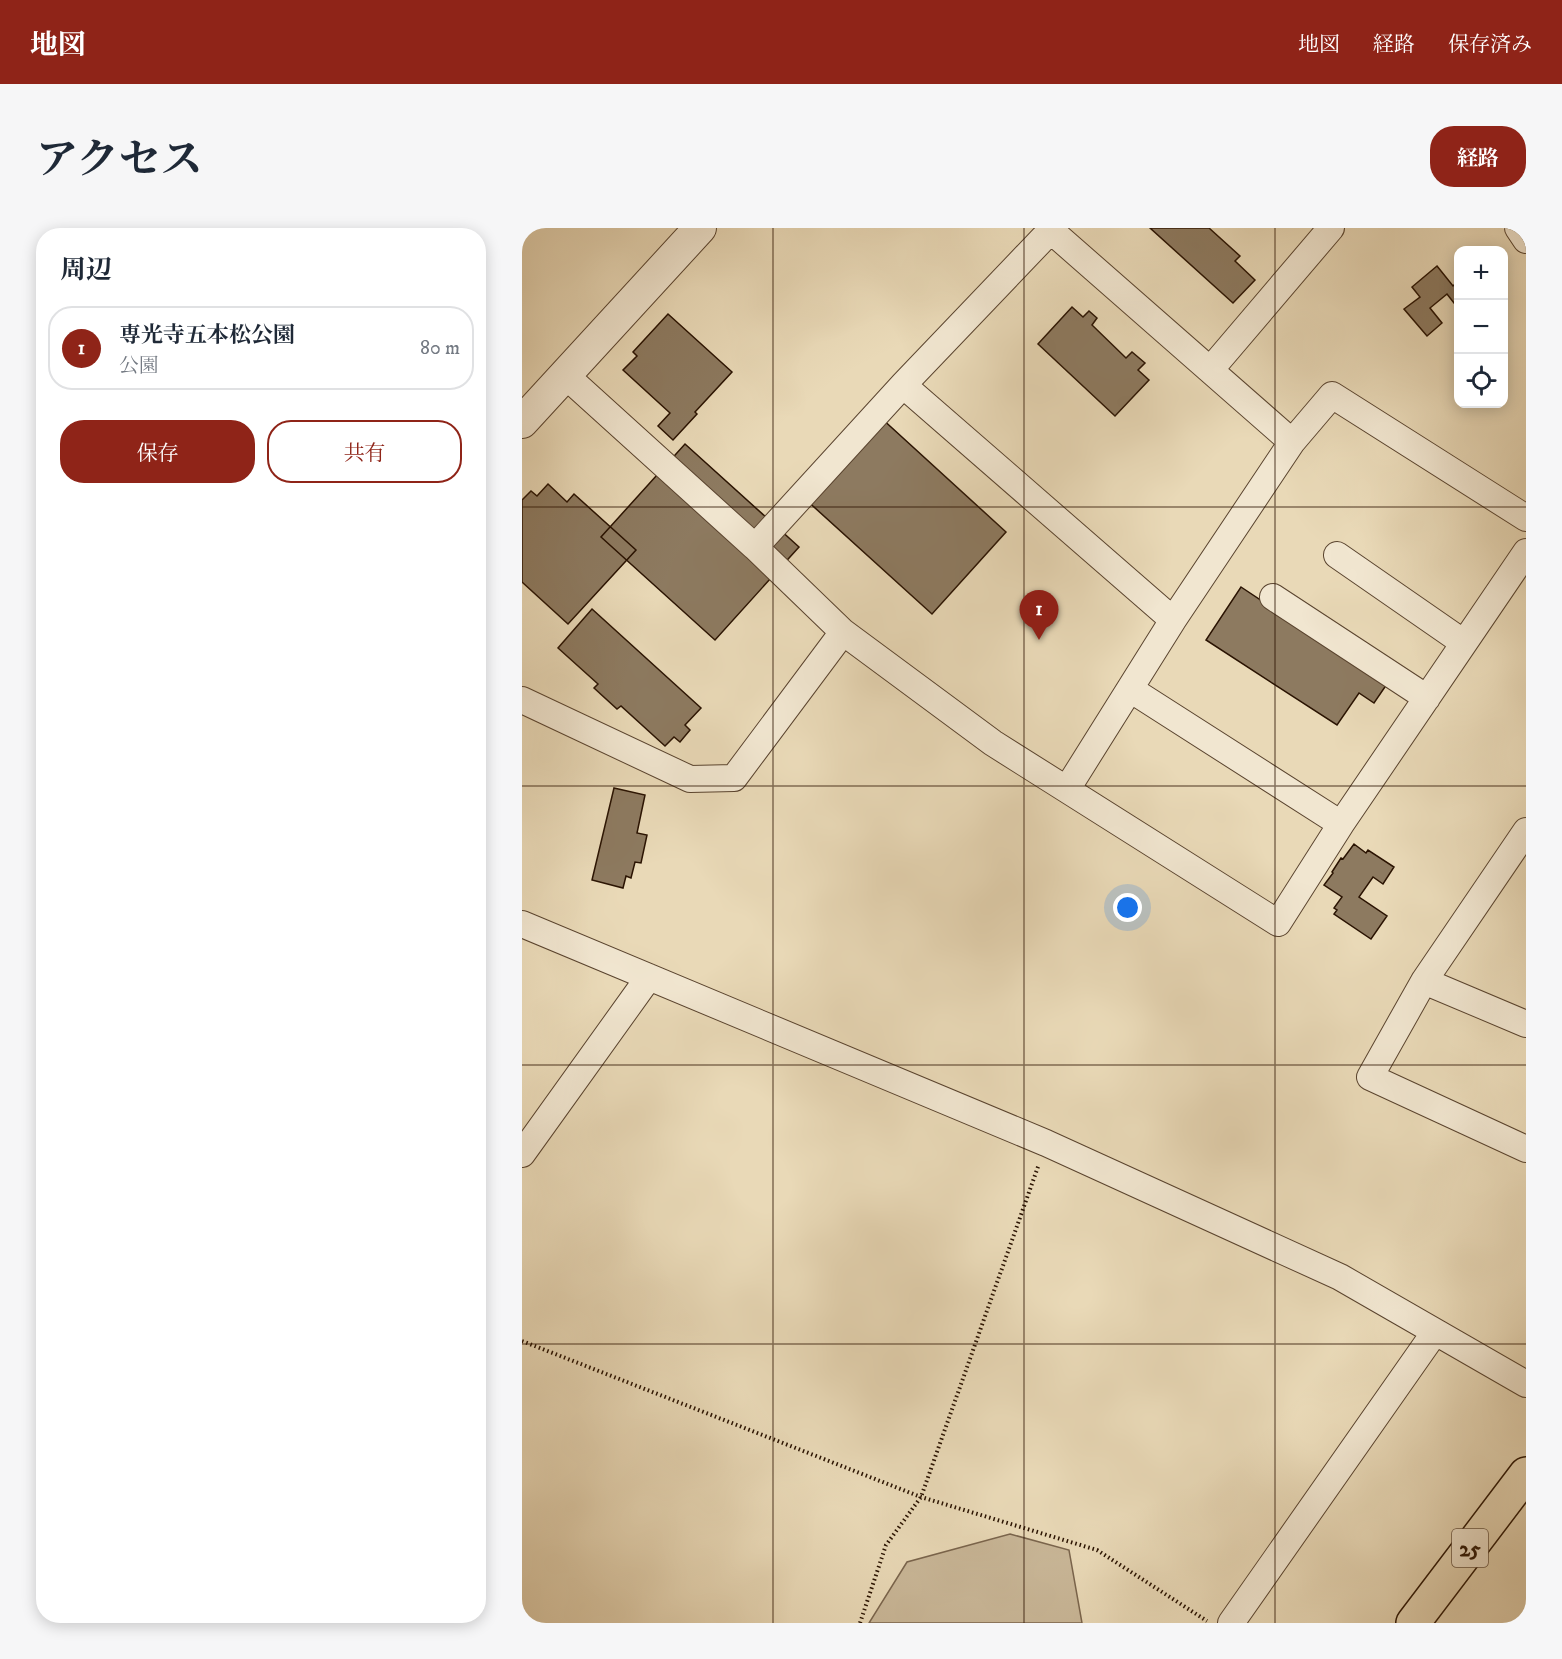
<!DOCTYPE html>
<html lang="ja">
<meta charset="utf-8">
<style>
body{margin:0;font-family:"IM FELL DW Pica","Noto Serif JP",serif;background:#f6f6f7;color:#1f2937}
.controls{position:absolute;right:18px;top:18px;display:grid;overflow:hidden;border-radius:12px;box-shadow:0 3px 15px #0003}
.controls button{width:54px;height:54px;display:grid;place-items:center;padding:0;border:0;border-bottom:2px solid #e0e1e3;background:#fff;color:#1f2937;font:30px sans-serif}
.you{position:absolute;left:606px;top:680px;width:21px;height:21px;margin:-15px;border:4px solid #fff;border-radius:50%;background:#1a73e8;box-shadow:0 0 0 9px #1a73e833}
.badge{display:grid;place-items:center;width:39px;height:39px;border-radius:50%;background:#8f2418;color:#fff;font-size:20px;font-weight:700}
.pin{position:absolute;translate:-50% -50px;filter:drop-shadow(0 2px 3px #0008)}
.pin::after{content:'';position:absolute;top:32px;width:21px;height:18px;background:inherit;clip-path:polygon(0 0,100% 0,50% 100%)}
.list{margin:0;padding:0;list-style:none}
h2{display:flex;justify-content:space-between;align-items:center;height:78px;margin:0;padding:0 24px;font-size:26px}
h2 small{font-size:20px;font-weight:400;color:#747a83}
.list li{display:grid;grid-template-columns:39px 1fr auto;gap:18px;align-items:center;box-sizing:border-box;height:84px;margin:0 12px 12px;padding:0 12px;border:2px solid #e0e1e3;border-radius:24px}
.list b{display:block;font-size:22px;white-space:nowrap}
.list p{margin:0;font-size:20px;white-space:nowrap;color:#747a83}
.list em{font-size:20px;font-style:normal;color:#747a83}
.actions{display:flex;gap:12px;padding:18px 24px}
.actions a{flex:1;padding:14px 0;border:2px solid #8f2418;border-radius:24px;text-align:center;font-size:21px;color:#8f2418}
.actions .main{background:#8f2418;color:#fff}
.icon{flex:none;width:33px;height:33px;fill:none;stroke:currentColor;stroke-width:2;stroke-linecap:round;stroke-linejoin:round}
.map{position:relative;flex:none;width:1004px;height:1395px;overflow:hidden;border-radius:24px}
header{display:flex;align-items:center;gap:36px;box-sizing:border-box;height:84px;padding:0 30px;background:#8f2418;color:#fff}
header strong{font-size:28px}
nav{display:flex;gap:33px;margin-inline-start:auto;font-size:21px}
.intro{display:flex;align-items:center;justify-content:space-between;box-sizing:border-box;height:144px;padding:0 36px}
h1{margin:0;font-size:42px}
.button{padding:15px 27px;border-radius:24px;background:#8f2418;color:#fff;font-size:21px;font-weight:700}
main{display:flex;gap:36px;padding:0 36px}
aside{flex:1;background:#fff;border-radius:24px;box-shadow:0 3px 15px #0003}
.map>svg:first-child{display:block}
</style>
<header>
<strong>地図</strong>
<nav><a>地図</a><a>経路</a><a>保存済み</a></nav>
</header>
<div class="intro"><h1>アクセス</h1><a class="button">経路</a></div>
<main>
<aside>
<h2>周辺<small></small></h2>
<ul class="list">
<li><span class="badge">1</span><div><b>専光寺五本松公園</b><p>公園</p></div><em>80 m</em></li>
</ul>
<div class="actions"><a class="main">保存</a><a>共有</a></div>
</aside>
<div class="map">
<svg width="1004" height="1395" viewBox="0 0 1004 1395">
<rect width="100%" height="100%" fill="#e9d9b7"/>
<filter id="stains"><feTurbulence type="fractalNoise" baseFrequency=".00333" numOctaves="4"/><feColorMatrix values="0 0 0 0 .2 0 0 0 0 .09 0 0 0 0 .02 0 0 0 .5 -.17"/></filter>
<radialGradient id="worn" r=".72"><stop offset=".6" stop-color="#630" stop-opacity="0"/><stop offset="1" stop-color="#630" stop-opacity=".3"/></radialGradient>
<!-- green -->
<path fill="#c9b798" stroke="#7a654d" stroke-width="1.5" d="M 488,1306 L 547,1322 L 560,1395 L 347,1395 L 385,1334 Z"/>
<!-- building -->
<path fill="#8d7a60" stroke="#2a1302" stroke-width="1.5" d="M 628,0 L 687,0 L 718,28 L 713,33 L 733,52 L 711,75 Z
M 915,38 L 931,58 L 936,53 L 936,80 L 925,66 L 908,80 L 920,95 L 905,108 L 882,81 L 898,69 L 890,59 Z
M 550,79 L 561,89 L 567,83 L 575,90 L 570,97 L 604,130 L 610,124 L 623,135 L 616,142 L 627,152 L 593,188 L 516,116 Z
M 550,79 L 561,89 L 567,83 L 575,90 L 570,97 L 604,130 L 610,124 L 623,135 L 616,142 L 627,152 L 593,188 L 516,116 Z
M 146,86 L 210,144 L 173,184 L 175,186 L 151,212 L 136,198 L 148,185 L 101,142 L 115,128 L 111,124 Z
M 346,178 L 484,304 L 410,386 L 271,260 Z
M 163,216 L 277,319 L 193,412 L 79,309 Z
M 26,256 L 45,274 L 52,266 L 114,322 L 46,396 L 0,354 L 0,272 L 9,263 L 15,268 Z
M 719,359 L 865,456 L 852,475 L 837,465 L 815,497 L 684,412 Z
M 70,381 L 179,480 L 163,497 L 168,502 L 158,514 L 152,509 L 143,518 L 99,478 L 95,481 L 72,460 L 76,456 L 36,420 Z
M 92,560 L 123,567 L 115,605 L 125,607 L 119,635 L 113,634 L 109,650 L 104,648 L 101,660 L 70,652 Z
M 832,616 L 844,625 L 846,622 L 872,639 L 861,656 L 851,649 L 837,669 L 865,688 L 849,711 L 812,686 L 815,682 L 812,680 L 820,669 L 802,657 L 811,645 L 810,644 L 819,630 L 821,631 Z"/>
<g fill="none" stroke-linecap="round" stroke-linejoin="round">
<defs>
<path id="minor" d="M 526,0 L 770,214
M 996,0 L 1004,12
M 689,141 L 809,0
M 43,147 L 233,319 L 321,404
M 381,157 L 651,392
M 233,319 L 381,157 L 531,0
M 815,327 L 942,415
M 751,369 L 905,470
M 608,461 L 819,596
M 0,472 L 168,551 L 212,550 L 321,404 L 471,515 L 756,695 L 819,596 L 1004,324
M 545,561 L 651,392 L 770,214 L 810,167 L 1004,290
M 1004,603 L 902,753 L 848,849 L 1004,921
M 0,696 L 524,915 L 818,1049 L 1004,1156
M 902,753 L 1004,796
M 0,926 L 127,749
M 709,1395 L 913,1104"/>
<path id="tertiary" d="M 0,194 L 178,0"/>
<path id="primary" d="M 891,1395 L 1004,1246"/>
</defs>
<!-- minor casing -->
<use href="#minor" stroke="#5a442f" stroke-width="28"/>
<!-- tertiary casing -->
<use href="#tertiary" stroke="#5a442f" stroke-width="34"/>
<!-- primary casing -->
<use href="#primary" stroke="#2a1302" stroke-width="36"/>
<!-- path -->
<path stroke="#2a1302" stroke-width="4" stroke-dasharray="1.5 3" stroke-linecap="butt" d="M 0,1113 L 399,1269 L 575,1322 L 685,1393
M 338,1395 L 364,1317 L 399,1269 L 517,936"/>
<!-- minor -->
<use href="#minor" stroke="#f1e6d0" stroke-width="26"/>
<!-- tertiary -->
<use href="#tertiary" stroke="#f1e6d0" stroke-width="32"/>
<!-- primary -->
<use href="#primary" stroke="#e9d9b7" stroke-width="33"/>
</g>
<!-- grid -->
<path fill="none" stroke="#2a1302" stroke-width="1.5" stroke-opacity="0.55" d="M 251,0 L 251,1395M 502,0 L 502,1395M 753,0 L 753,1395M 0,279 L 1004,279M 0,558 L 1004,558M 0,837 L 1004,837M 0,1116 L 1004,1116"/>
<g text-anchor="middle" stroke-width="4.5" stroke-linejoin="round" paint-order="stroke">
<!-- shield labels -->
<rect fill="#f1e6d0" stroke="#665240" stroke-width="1.5" x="930" y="1301" width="36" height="38" rx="4.5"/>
<g font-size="22" font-weight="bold" fill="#2a1302">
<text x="948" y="1328">25</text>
</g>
</g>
<rect width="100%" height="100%" filter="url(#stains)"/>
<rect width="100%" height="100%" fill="url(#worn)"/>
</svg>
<div class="controls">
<button>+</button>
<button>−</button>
<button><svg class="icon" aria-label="locate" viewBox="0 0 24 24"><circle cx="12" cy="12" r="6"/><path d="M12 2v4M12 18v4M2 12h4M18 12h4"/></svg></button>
</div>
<div class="you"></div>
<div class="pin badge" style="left:517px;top:412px">1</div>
</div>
</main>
